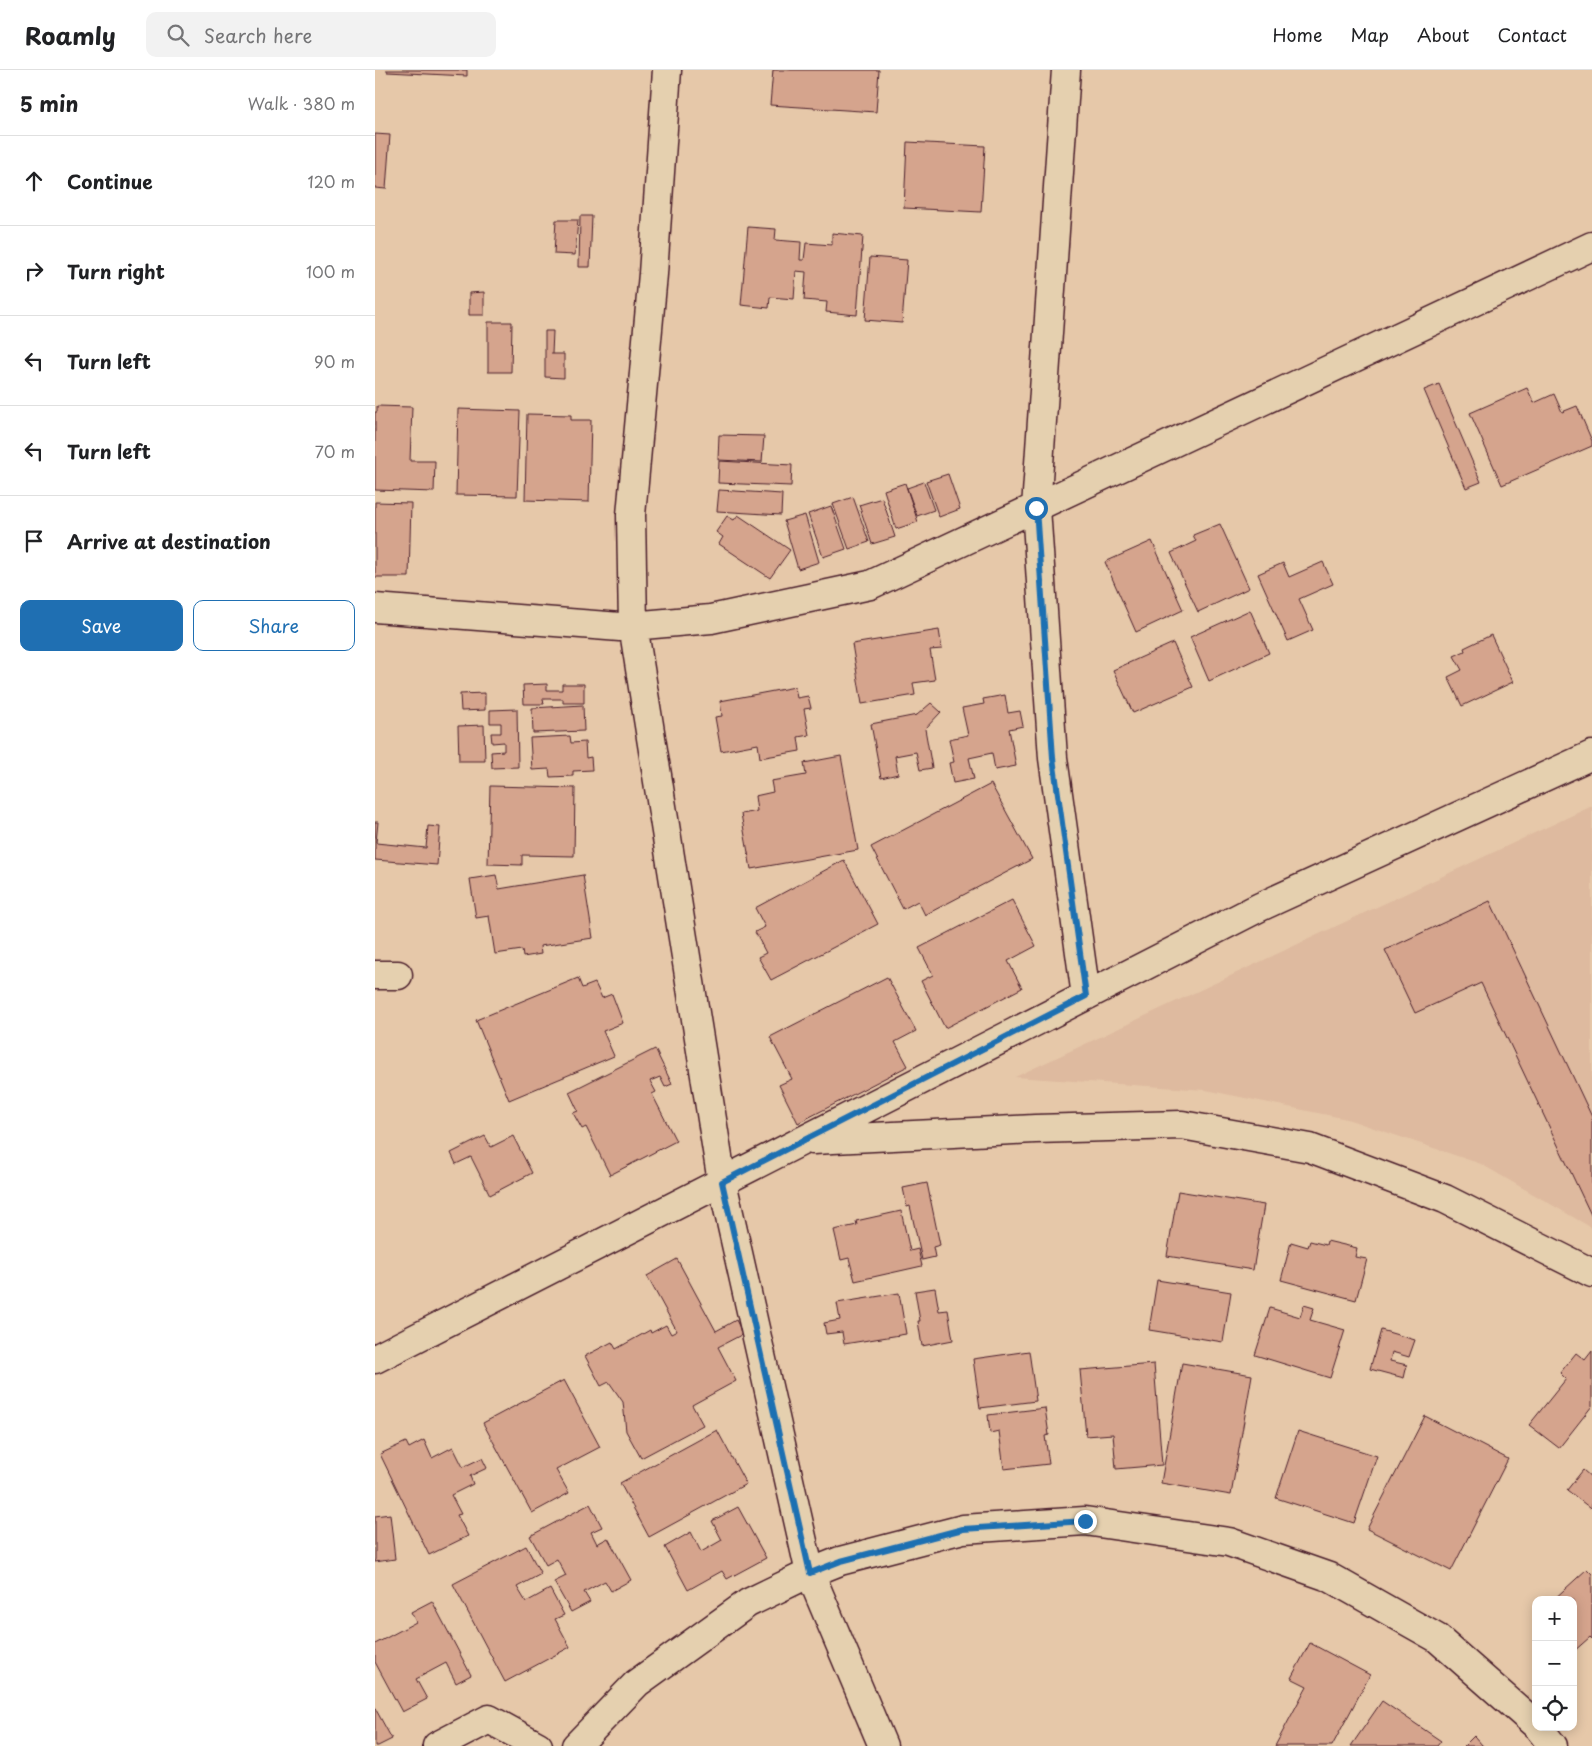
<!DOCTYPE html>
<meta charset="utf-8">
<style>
body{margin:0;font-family:"Playpen Sans",sans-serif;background:#f2f2f2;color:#202124}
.controls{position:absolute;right:15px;bottom:15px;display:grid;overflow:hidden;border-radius:10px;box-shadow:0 2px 12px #0003}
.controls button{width:45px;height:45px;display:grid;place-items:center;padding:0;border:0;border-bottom:1px solid #e0e0e0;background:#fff;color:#202124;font:25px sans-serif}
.stop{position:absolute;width:15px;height:15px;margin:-11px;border:4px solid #1f6fb2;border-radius:50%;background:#fff}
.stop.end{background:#1f6fb2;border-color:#fff;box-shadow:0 1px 5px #0008}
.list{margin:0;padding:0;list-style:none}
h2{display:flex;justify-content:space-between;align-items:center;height:65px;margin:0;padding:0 20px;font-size:21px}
h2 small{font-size:16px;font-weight:400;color:#757577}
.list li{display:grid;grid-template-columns:32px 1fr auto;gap:15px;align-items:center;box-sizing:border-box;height:90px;padding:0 20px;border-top:1px solid #e0e0e0}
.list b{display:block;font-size:19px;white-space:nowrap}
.list em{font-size:16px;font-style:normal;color:#757577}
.actions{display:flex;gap:10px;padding:15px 20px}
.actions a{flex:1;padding:11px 0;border:1px solid #1f6fb2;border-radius:10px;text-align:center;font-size:18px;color:#1f6fb2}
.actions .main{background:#1f6fb2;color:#fff}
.icon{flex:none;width:28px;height:28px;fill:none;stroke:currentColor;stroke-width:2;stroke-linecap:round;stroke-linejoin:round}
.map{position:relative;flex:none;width:1217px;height:1676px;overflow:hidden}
header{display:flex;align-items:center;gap:30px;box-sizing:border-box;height:70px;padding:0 25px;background:#fff;border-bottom:1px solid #e0e0e0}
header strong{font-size:24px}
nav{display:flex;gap:28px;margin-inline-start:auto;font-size:18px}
.search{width:350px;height:45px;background:#f2f2f2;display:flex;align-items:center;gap:12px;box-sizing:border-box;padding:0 18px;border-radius:10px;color:#757577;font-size:19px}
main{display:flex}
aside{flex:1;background:#fff}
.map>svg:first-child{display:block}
</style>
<header>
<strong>Roamly</strong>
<div class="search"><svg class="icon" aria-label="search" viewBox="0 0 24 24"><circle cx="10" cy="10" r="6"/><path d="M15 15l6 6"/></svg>Search here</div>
<nav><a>Home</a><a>Map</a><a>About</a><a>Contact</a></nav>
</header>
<main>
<aside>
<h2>5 min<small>Walk · 380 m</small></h2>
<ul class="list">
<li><svg class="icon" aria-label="ahead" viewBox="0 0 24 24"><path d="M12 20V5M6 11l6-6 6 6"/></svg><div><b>Continue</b></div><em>120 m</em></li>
<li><svg class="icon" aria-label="right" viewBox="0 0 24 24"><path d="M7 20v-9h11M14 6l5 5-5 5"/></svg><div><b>Turn right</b></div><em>100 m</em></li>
<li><svg class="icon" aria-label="left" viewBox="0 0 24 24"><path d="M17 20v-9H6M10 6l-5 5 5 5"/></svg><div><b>Turn left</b></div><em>90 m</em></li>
<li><svg class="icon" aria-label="left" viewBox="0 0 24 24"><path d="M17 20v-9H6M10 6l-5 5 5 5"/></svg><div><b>Turn left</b></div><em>70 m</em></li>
<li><svg class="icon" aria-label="arrive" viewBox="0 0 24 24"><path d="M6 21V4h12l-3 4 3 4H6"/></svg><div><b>Arrive at destination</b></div></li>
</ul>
<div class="actions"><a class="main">Save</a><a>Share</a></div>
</aside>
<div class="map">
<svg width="1217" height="1676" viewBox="0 0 1217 1676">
<rect width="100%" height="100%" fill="#e6c8a9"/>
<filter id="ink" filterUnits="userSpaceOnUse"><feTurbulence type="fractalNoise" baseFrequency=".02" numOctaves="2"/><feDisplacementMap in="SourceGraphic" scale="10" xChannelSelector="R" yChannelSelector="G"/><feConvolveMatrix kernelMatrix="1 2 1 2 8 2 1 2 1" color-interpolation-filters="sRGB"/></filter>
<g filter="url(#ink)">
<!-- built -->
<path fill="#deba9f" d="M 1217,736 L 1217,1158 L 1106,1094 L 972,1049 L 831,1020 L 640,1007 Z"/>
<!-- building -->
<path fill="#d5a48d" stroke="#4a1f2b" d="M 12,0 L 92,0 L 92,6 L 12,2 Z
M 398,0 L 504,0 L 501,42 L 395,35 Z
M 0,64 L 15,65 L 11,119 L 0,118 Z
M 532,72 L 610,76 L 606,142 L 529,138 Z
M 205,146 L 217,146 L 215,197 L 204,197 Z
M 181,150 L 203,150 L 200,185 L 179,184 Z
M 373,157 L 401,159 L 400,170 L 426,172 L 425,190 L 429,190 L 431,173 L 457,175 L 457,163 L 488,166 L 482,245 L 451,242 L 452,232 L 429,230 L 431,202 L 421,201 L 419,229 L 395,227 L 394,238 L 366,235 Z
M 495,187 L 532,190 L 527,253 L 490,250 Z
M 109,222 L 109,245 L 94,245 L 94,223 Z
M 113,252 L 137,252 L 136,302 L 113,302 Z
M 170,261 L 178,261 L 177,284 L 189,284 L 189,308 L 170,307 Z
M 1064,314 L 1106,412 L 1091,418 L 1049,320 Z
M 1152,318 L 1159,333 L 1179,324 L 1187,342 L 1202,336 L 1217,371 L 1217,376 L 1127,415 L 1095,343 Z
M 2,336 L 37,337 L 35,391 L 60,391 L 59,422 L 0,420 L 0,342 L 2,342 Z
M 83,339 L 145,341 L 142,426 L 81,425 Z
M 152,344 L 196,345 L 196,350 L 216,350 L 214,432 L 150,430 Z
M 344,365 L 389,366 L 387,392 L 343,390 Z
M 344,391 L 417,395 L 416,416 L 343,413 Z
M 573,404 L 585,439 L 564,447 L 551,411 Z
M 549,412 L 559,440 L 542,446 L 532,418 Z
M 530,413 L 543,452 L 521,459 L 509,420 Z
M 344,420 L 407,424 L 406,445 L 342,441 Z
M 478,427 L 494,472 L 474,479 L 458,434 Z
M 507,428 L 520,467 L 497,474 L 484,435 Z
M 0,432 L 36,433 L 34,507 L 0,507 Z
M 456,436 L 471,479 L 448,487 L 433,444 Z
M 363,445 L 415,480 L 395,508 L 344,474 L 348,467 L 341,462 L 352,446 L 359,450 Z
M 430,445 L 444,492 L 423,499 L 409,451 Z
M 845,454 L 874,518 L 823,542 L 796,483 L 821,471 L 818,465 Z
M 777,471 L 808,540 L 761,562 L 730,492 Z
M 948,492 L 958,514 L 924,529 L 938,560 L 913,571 L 883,504 L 908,493 L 914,507 Z
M 875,540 L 894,583 L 834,611 L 815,567 Z
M 564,560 L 567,579 L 555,580 L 560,610 L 538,613 L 540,625 L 487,634 L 477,574 Z
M 1116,565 L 1138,612 L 1087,636 L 1073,607 L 1087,600 L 1079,586 L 1090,581 L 1089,578 Z
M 798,573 L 818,617 L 758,643 L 738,600 Z
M 172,614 L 172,620 L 187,620 L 187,614 L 209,614 L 209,633 L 188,633 L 188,629 L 168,629 L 169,634 L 149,634 L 148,615 Z
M 420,617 L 422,628 L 433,626 L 436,638 L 429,639 L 434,665 L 423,667 L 425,681 L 385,688 L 383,674 L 346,681 L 340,647 L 347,646 L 345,631 Z
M 110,623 L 110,640 L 86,641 L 85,624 Z
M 630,625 L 633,643 L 645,641 L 648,656 L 634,659 L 641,696 L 620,700 L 617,683 L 594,688 L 599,709 L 578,713 L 574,693 L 579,692 L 574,669 L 593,665 L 587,638 L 609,634 L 608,629 Z
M 556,633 L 566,642 L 550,659 L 557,698 L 545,700 L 541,682 L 520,686 L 523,704 L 506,708 L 496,654 L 542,645 Z
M 208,635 L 209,661 L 158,663 L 157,638 Z
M 142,639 L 143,697 L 117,698 L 116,682 L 129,681 L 129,672 L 117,673 L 116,663 L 126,663 L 126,653 L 115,653 L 115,640 Z
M 109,655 L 110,691 L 84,691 L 83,656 Z
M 195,666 L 196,673 L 210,672 L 211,688 L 216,687 L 217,700 L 198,701 L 198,706 L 175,707 L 174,699 L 157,700 L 155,668 Z
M 466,686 L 483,780 L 376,799 L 366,744 L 382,741 L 380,726 L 398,722 L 396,711 L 431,705 L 429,693 Z
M 616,714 L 657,789 L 550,845 L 543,831 L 528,839 L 496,777 Z
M 115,716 L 200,718 L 199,786 L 147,785 L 147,795 L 113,794 Z
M 0,752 L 3,752 L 1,773 L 51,778 L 53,756 L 65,757 L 62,795 L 0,790 Z
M 469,790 L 503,854 L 396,910 L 383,887 L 391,883 L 380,862 L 390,857 L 380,838 Z
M 121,805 L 124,819 L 208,805 L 218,868 L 165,876 L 166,884 L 148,887 L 147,880 L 120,884 L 114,846 L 101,848 L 95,809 Z
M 637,830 L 661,876 L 633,891 L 647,918 L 570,958 L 546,911 L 558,905 L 544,878 Z
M 1115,831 L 1217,1047 L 1217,1147 L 1106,913 L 1040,943 L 1010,880 Z
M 512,907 L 541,961 L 520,972 L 533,996 L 423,1053 L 404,1015 L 417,1009 L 395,967 Z
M 203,908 L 207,918 L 220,913 L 227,928 L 237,924 L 248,953 L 228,961 L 239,986 L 134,1030 L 101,950 Z
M 280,979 L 297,1014 L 290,1017 L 285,1007 L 275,1011 L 281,1022 L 277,1024 L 301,1071 L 235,1105 L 211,1057 L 207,1059 L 198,1043 L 203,1041 L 194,1022 Z
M 110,1066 L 116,1077 L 138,1066 L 157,1103 L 115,1125 L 96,1087 L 81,1094 L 76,1083 Z
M 552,1113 L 565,1175 L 558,1177 L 560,1187 L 547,1190 L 535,1136 L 532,1137 L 528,1118 Z
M 803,1121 L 889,1135 L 878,1200 L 792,1186 Z
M 526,1141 L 535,1181 L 543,1179 L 547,1196 L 480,1211 L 474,1188 L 466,1190 L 459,1160 L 482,1155 L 481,1151 Z
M 935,1171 L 951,1175 L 952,1171 L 982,1178 L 980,1187 L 992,1189 L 981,1230 L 906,1210 L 916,1172 L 933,1177 Z
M 302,1189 L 341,1261 L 361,1250 L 368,1264 L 343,1277 L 361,1311 L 317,1335 L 328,1355 L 266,1388 L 251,1361 L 248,1332 L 234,1312 L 226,1316 L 210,1286 L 237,1272 L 241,1279 L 275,1260 L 276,1263 L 291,1255 L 296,1264 L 302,1261 L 272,1206 Z
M 782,1210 L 856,1222 L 848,1272 L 774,1260 Z
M 560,1218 L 564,1241 L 573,1240 L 578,1270 L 547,1276 L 543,1251 L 545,1251 L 540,1221 Z
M 524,1223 L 531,1264 L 469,1274 L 467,1262 L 451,1264 L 449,1253 L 465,1250 L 462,1233 Z
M 929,1235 L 939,1238 L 935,1250 L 970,1260 L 955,1308 L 880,1285 L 895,1238 L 925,1247 Z
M 1006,1260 L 1040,1270 L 1034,1287 L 1017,1282 L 1015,1291 L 1032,1295 L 1029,1308 L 995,1299 Z
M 654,1281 L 661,1331 L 605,1338 L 598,1289 Z
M 1217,1281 L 1217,1336 L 1184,1378 L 1154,1355 L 1191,1309 L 1185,1303 L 1201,1283 L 1210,1290 Z
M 807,1293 L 877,1305 L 856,1425 L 786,1413 Z
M 779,1294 L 787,1395 L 741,1399 L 738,1364 L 711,1366 L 705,1300 Z
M 189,1310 L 225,1377 L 181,1400 L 194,1423 L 157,1443 L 108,1353 Z
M 670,1338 L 674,1365 L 670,1366 L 674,1394 L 629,1399 L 624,1361 L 615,1363 L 613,1345 Z
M 1050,1346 L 1133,1389 L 1076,1501 L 992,1459 Z
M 342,1360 L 371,1414 L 274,1467 L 245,1413 Z
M 923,1361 L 1002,1386 L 979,1453 L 901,1428 Z
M 49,1370 L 57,1388 L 78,1377 L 88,1397 L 107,1388 L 112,1398 L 95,1406 L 98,1414 L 76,1425 L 86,1444 L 82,1445 L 93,1466 L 54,1485 L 5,1384 L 31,1372 L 34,1378 Z
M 1208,1400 L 1217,1408 L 1217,1436 L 1215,1438 L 1192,1420 Z
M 215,1434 L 227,1457 L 216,1462 L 222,1474 L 233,1468 L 256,1510 L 236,1521 L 230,1511 L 209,1522 L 215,1532 L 196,1542 L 179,1512 L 191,1506 L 182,1489 L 171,1495 L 155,1466 Z
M 363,1437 L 391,1488 L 352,1509 L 347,1501 L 313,1520 L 290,1477 L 316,1462 L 326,1482 L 347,1470 L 337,1451 Z
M 15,1444 L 20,1489 L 0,1492 L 0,1446 Z
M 151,1476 L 166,1504 L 142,1517 L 151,1532 L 175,1519 L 189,1545 L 180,1549 L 195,1577 L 130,1612 L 78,1514 Z
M 1212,1499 L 1217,1504 L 1217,1569 L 1215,1567 L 1198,1582 L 1198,1530 L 1178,1530 Z
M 57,1531 L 96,1605 L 81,1613 L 71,1593 L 41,1609 L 52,1629 L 27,1642 L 0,1592 L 0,1574 L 41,1552 L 36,1542 Z
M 935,1573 L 995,1605 L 957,1676 L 900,1676 L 932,1616 L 916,1608 Z
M 1007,1631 L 1066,1671 L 1062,1676 L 976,1676 Z
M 0,1638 L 17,1669 L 3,1676 L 0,1676 Z
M 1099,1666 L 1108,1676 L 1089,1676 Z"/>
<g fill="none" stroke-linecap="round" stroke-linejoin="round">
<defs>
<path id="minor" d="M 292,0 L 278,204 L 256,445 L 258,555 L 347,1112 L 435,1503 L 508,1676
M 691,0 L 661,438 L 678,688 L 711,926
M 0,538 L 245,557 L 336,549 L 495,515 L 1217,176
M 0,905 L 23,905
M 438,1070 L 660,1059 L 807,1055 L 935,1078 L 1070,1129 L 1217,1203
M 0,1289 L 885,837 L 1217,685
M 1163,1657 L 1178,1676
M 62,1676 L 114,1649 L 163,1676
M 201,1676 L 262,1613 L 373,1533 L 435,1503 L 465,1491 L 588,1459 L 710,1451 L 854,1472 L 954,1507 L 1062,1568 L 1161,1655"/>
</defs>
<!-- minor casing -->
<use href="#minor" stroke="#4a1f2b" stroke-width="31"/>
<!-- minor -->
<use href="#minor" stroke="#e5d0af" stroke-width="28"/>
</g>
</g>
<g fill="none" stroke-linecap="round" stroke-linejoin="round" filter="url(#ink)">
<!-- route -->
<path stroke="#1f6fb2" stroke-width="6" d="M 661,438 L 678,688 L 711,926 L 347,1112 L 435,1503 L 466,1491 L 588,1459 L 710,1451"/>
</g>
</svg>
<div class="controls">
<button>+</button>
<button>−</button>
<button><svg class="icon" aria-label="locate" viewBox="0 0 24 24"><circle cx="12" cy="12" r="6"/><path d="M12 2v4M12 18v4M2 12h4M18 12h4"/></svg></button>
</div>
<div class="stop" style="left:661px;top:438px"></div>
<div class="stop end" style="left:710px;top:1451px"></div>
</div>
</main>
